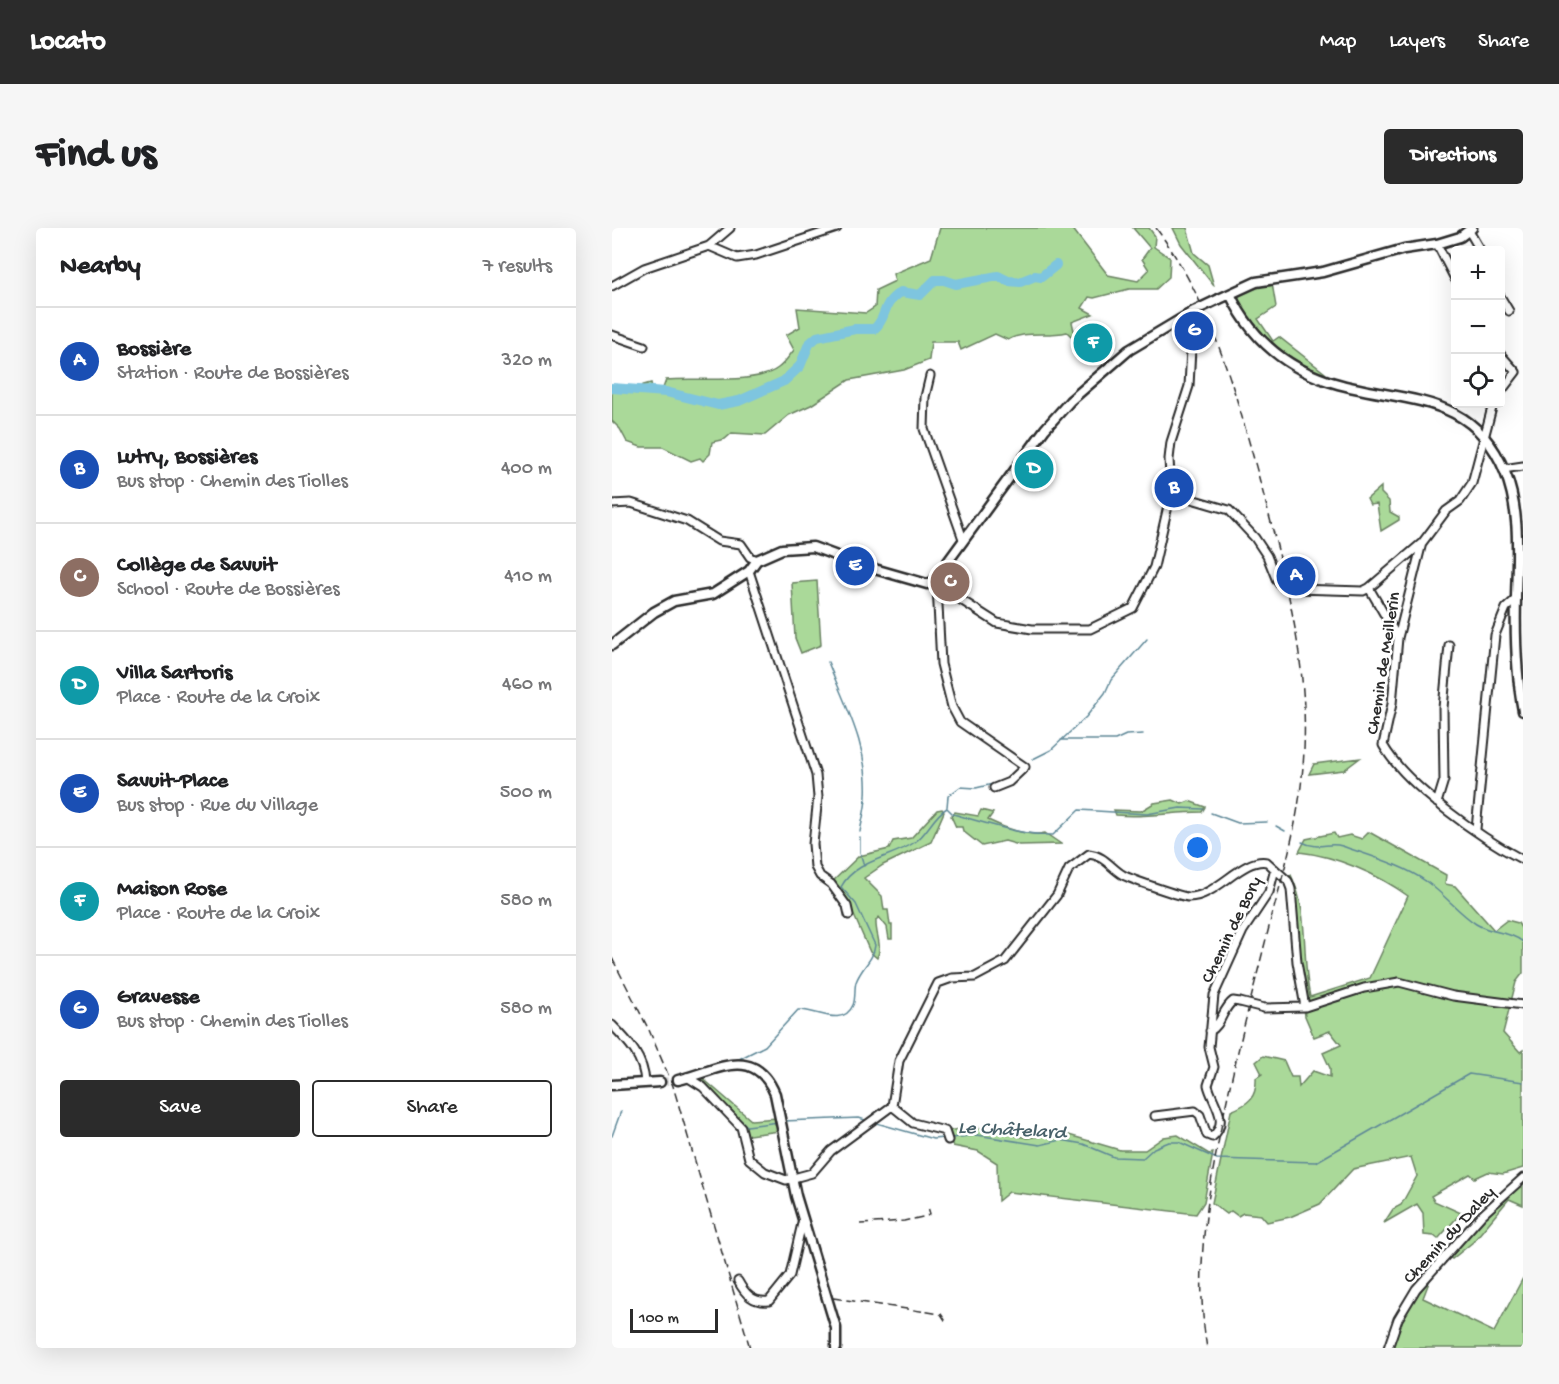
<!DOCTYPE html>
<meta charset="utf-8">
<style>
body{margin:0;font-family:"Gochi Hand",sans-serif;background:#f6f6f6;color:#202124}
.controls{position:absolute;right:18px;top:18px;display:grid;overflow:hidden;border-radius:6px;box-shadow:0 6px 24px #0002}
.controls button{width:54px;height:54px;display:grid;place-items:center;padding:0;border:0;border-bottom:2px solid #e0e0e0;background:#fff;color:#202124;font:30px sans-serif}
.scale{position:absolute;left:18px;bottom:15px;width:88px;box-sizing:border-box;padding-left:6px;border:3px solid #2b2b2b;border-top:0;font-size:16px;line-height:21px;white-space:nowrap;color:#2b2b2b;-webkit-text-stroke:4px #fff;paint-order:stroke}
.you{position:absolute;left:586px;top:620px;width:21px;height:21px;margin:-15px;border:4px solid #fff;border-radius:50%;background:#1a73e8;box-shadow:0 0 0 9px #1a73e833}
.badge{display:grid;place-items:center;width:39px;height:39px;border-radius:50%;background:#2b2b2b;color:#fff;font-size:20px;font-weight:700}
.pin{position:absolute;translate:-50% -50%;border:3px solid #fff;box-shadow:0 2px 6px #0006}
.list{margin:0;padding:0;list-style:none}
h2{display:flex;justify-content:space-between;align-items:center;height:78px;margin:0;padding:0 24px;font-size:26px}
h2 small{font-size:20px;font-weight:400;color:#757577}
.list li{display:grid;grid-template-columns:39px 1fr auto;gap:18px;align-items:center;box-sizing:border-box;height:108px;padding:0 24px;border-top:2px solid #e0e0e0}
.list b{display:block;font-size:22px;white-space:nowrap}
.list p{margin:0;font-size:20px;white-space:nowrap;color:#757577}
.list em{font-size:20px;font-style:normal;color:#757577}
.actions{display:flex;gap:12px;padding:18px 24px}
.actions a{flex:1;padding:14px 0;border:2px solid #2b2b2b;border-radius:6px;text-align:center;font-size:21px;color:#2b2b2b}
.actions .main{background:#2b2b2b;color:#fff}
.icon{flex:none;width:33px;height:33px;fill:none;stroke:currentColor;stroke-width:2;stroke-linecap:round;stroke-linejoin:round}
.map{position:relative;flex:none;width:911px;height:1120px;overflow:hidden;border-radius:6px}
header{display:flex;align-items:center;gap:36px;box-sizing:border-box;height:84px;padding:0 30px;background:#2b2b2b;color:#fff}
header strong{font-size:28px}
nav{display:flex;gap:33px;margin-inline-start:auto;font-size:21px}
.intro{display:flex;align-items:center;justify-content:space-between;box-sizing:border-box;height:144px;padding:0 36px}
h1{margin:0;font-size:42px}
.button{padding:15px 27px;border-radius:6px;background:#2b2b2b;color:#fff;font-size:21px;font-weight:700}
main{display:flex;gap:36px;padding:0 36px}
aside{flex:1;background:#fff;border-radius:6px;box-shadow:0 6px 24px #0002}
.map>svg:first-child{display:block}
</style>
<header>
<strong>Locato</strong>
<nav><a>Map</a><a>Layers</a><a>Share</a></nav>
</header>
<div class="intro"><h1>Find us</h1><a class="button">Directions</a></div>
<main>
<aside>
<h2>Nearby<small>7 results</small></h2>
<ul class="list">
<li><span class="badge" style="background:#1a4fb4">A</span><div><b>Bossière</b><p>Station · Route de Bossières</p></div><em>320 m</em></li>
<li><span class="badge" style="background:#1a4fb4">B</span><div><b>Lutry, Bossières</b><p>Bus stop · Chemin des Tiolles</p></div><em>400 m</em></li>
<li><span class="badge" style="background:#8d6e63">C</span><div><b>Collège de Savuit</b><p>School · Route de Bossières</p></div><em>410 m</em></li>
<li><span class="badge" style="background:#0f9aa8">D</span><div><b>Villa Sartoris</b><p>Place · Route de la Croix</p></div><em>460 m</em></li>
<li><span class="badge" style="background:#1a4fb4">E</span><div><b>Savuit-Place</b><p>Bus stop · Rue du Village</p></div><em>500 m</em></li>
<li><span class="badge" style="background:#0f9aa8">F</span><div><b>Maison Rose</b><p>Place · Route de la Croix</p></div><em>580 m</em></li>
<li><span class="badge" style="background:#1a4fb4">G</span><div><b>Gravesse</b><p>Bus stop · Chemin des Tiolles</p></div><em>580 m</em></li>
</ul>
<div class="actions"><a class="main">Save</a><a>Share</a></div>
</aside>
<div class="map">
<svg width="911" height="1120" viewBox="0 0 911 1120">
<rect width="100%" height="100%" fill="#fff"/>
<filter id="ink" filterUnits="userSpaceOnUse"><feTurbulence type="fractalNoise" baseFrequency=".0167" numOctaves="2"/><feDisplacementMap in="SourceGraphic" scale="12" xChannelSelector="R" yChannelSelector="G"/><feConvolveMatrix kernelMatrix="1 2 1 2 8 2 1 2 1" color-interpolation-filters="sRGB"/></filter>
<g filter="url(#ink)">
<!-- green -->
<path fill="#aad999" stroke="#6a8262" stroke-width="1.5" d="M 328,0 L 460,0 L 496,47 L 526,53 L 537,42 L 530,31 L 538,20 L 521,0 L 537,0 L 543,8 L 542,19 L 558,30 L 557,49 L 544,61 L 517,61 L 482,70 L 477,69 L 470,80 L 481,86 L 460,94 L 463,107 L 459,108 L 455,104 C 435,109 413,102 396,112 L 383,106 L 349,122 L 346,114 L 319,114 L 317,132 L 292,142 L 237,152 L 199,177 L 177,187 L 153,207 L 120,205 L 113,211 L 100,214 L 98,226 L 91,233 L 88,230 L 79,233 L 51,219 L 29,219 L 15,214 L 8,201 L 0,193 L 0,161 L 29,164 L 31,157 L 39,155 L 41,163 L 50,163 L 54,152 C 81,149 145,157 166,140 C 172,136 177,128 182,122 L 174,107 L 188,99 L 185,80 L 254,85 L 263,79 L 264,62 L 283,53 L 281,46 L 319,30 Z
M 561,0 L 575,0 L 582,25 L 596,37 L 602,58 L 569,16 Z
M 660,55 L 664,79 L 646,91 L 661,113 L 667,109 L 713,145 L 715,149 C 703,143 688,139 677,131 C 662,121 622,85 627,66 Z
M 769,259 L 769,265 L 777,273 L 778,284 L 787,289 L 787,292 L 769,303 L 765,276 L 758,277 L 755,271 Z
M 205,353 L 209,417 L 189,425 L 183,410 L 180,355 Z
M 748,530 L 732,542 L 697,546 L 702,536 Z
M 561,572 L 570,576 L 577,573 L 593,579 L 590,584 C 561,584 533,590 504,587 L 502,582 L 529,583 L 542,575 Z
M 330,581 L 332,584 L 319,614 L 271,637 L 252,650 L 270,668 L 272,682 L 276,682 L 278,697 L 280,697 L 280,711 L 277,711 L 275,699 L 267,689 L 264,692 C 263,706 271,717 265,730 L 258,724 L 241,685 L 220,654 L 247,628 L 277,621 L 281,613 L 299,610 L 325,582 Z
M 369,582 L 381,585 L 376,592 C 392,600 417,609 433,605 L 449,616 L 407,617 L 393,613 L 370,618 L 351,603 L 350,599 L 344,599 L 339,588 L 343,584 L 366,588 Z
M 757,604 L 834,647 L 833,656 L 843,658 L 882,702 L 895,692 L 906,695 L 911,703 L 911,745 L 904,754 L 891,805 L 908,824 L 911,822 L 911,940 L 891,946 L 876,944 L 863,950 L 858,946 L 819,968 L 822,973 L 849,985 L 826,1011 L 822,1008 L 812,1007 L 811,985 L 805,976 L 772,995 L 781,981 L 789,977 L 805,948 L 799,929 L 741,941 L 708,976 L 678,989 L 655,994 L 649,987 L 631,985 L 626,988 L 619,983 L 615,986 L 600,975 L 619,883 C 636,876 645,870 644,850 L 650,846 L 644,834 L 651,828 L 672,833 L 679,849 L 686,849 L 687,859 L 701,843 L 718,849 L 718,840 L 711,825 L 729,817 L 718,803 L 702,809 L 693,788 L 676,653 L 679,647 C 698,686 689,727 698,769 L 758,750 L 796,668 C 766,646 724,628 687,624 L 694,611 L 722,605 L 725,610 L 738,607 L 750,611 Z
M 88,848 L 139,892 L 165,890 L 167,903 L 130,908 L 129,899 L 82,850 Z
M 365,899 L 415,910 L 450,905 L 508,922 L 533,922 L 552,909 L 566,907 L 597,926 L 601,925 L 592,974 L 584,986 L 397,964 L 386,973 L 385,935 L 366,923 L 341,918 L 333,903 Z
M 911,950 L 911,977 L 897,971 L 861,1014 L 840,1031 L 836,1028 L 870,987 Z
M 822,1041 L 811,1070 L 882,1104 L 911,1050 L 911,1120 L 776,1120 L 786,1091 Z"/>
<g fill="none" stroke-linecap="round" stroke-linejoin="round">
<!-- stream -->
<path stroke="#5d8797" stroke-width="1.5" d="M 216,434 C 233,477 257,520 254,568 C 254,580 250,592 248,604
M 449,512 L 503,512 L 514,507 L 531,506
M 421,531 L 439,522 L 474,489 L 493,465 L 499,452 L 535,411
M 335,579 L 336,568 L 348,559 L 364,560 L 385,555
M 335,580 L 341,586 C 374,595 407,607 441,607 L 467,582 L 535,586 L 568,580 L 591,581
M 599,585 L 626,595 L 655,594
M 664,598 L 673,603
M 248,609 L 248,624 L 252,638
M 690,614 C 708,623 716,613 730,618 C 758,628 791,637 815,654 C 833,667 847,685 864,696 C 880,706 898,703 911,714
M 125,832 L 153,818 L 186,782 C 201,780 231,801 241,777 C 244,770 242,761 244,754 C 249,740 262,731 263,717 L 244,676 L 229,659 C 244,631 281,630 303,614 C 316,605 321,588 335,580
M 86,850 L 101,846
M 88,853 L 135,898 L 167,894
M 171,893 L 247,890 L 256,893
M 261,894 L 321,911 L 332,910
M 0,908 L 9,883
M 339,910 L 365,907 L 428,917 L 449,912 L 471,916 L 502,929 L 531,930 L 542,920 L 557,914 L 567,914 L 605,931 L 704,934 L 857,846 L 911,854"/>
<!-- river -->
<path stroke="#7ec5df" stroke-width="10" d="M 0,160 L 54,164 L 106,177 L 127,173 L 172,153 L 188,138 L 197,116 L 205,109 L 243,101 L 262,101 C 277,88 267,78 289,64 L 308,67 L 323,52 L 332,52 L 344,56 L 386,48 L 396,53 L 408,54 L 423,48 L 429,49 L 444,37"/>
<!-- tertiary-tunnel -->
<path stroke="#d5d5d5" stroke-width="8" stroke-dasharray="8 4" stroke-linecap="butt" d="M 48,854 L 66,852"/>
<defs>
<path id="minor" d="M 857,3 L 868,22
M 825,16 L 843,51
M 97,18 L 125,30 L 144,27 L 225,0
M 0,58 L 32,40 L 97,18 L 118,0
M 888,68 L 897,83
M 0,107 L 32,118
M 888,126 L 904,144 L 888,165
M 318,148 L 313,169 L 312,201 L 351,311
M 891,241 L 911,238
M 559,265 L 617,282 L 643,310 L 655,328 L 665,353 L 671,359
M 0,276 L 19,275 L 75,293 L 107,313 L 129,316 L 138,329 L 145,332
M 810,315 L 786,410 L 780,476 L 771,517 C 794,558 869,610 911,632
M 137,343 L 204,547 L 206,569 L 201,616 L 203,639 L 208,648 L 219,656 L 235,678 L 237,687
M 321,354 L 385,395 L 420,401 L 478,401 L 521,380 L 542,339 L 559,265 L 557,231 L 559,214 L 577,158 L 581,83
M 325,357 L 329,436 L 340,479 L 348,494 L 413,539 L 397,554 L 382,560
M 684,361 L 751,363 L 757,360
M 786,410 L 757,360 L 810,315 L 834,283 L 848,273 L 860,255 L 881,176
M 825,575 L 832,552 L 831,480 L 837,417
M 864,601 L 883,407 L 894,380 L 904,371
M 652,780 L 693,779
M 0,797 C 17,814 32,830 33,855
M 598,803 C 610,797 610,781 621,773 L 628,774
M 75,849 L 91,859 L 129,899 L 137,931 L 153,944 L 174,952 L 200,945 L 219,923 L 280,878 L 287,833 L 326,755 L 340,750 L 363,749 L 393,733 L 445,667 L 457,641 L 477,626 C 493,628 498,639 511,647 C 518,651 570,669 576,669 C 604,670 630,629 655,634 L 676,653 L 679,661 L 685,734 L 693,779 L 752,760 L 787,754 L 841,768 L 911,777
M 280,878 L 301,895 L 333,903 L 336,912
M 543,888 L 583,883 L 588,887 L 595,907 L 600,909 C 619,893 600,875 596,857 L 602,839 L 597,819 L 602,767 L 631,703 L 657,664 L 663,641
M 126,1053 C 133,1066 141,1075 157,1073 L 178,1047 L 191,991
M 776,1120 L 786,1091 L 804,1061 L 870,987 L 911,950"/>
<path id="tertiary" d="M 618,66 C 638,108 671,138 716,153 C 785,176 859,160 893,244 C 909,284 905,327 904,369 C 903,406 904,446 911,483
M 607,71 L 644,54 L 711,44 L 792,21 L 825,16 L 848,9 L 860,0
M 0,417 L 42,384 L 62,373 L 101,366 L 137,343 L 145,332 L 170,321 L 201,319 L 252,338 L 315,356 L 321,354 L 433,201 L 458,173 L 517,122 L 584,82
M 66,852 C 102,844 142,815 163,866 L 184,968 L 224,1100 L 224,1120
M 0,857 L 48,854"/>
</defs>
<!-- minor casing -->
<use href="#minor" stroke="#2b2b2b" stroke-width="11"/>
<!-- tertiary casing -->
<use href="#tertiary" stroke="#2b2b2b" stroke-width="13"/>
<!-- minor -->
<use href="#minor" stroke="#fff" stroke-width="7"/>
<!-- tertiary -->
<use href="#tertiary" stroke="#fff" stroke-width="8"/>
<!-- rail -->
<path stroke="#2b2b2b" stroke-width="1.5" stroke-dasharray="9 4.5" stroke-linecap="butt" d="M 544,0 C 599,74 622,159 646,246 C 673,347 701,444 690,549 C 685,598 672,644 659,691 C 642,759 624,827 610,895 C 595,971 582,1043 595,1120
M 0,730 L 37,802 L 61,858 L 138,1120
M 248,996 L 292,993 L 315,988 L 318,986 L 316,979
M 221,1070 L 329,1086 L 335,1095"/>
<defs>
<path id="minor-bridge" d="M 628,774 L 652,780"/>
<path id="tertiary-bridge" d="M 584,82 L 607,71"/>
</defs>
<!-- minor-bridge casing -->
<use href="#minor-bridge" stroke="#2b2b2b" stroke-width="11" stroke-linecap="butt"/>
<!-- tertiary-bridge casing -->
<use href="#tertiary-bridge" stroke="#2b2b2b" stroke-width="13" stroke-linecap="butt"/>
<!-- minor-bridge -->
<use href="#minor-bridge" stroke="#fff" stroke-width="7"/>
<!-- tertiary-bridge -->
<use href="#tertiary-bridge" stroke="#fff" stroke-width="8"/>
</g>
</g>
<g text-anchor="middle" stroke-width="5" stroke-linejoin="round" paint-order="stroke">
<!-- street labels -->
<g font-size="18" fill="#2b2b2b" stroke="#fff">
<text transform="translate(770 435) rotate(-81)" y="6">Chemin de Meillerin</text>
<text transform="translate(618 701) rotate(-64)" y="6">Chemin de Bory</text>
<text transform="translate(836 1006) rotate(-47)" y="6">Chemin du Daley</text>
</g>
<!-- water labels -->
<g font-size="20" font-style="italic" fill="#48616a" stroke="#fff">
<text transform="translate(400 900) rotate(3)" y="7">Le Châtelard</text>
</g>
</g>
</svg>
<div class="controls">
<button>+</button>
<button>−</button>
<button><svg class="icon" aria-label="locate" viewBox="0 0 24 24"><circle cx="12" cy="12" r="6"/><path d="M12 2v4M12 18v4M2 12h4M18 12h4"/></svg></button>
</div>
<div class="scale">100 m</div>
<div class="you"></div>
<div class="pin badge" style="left:684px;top:348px;background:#1a4fb4">A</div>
<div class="pin badge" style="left:562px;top:260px;background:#1a4fb4">B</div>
<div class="pin badge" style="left:338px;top:354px;background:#8d6e63">C</div>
<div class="pin badge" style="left:422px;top:241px;background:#0f9aa8">D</div>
<div class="pin badge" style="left:243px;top:338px;background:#1a4fb4">E</div>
<div class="pin badge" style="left:481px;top:115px;background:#0f9aa8">F</div>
<div class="pin badge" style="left:582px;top:103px;background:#1a4fb4">G</div>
</div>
</main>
